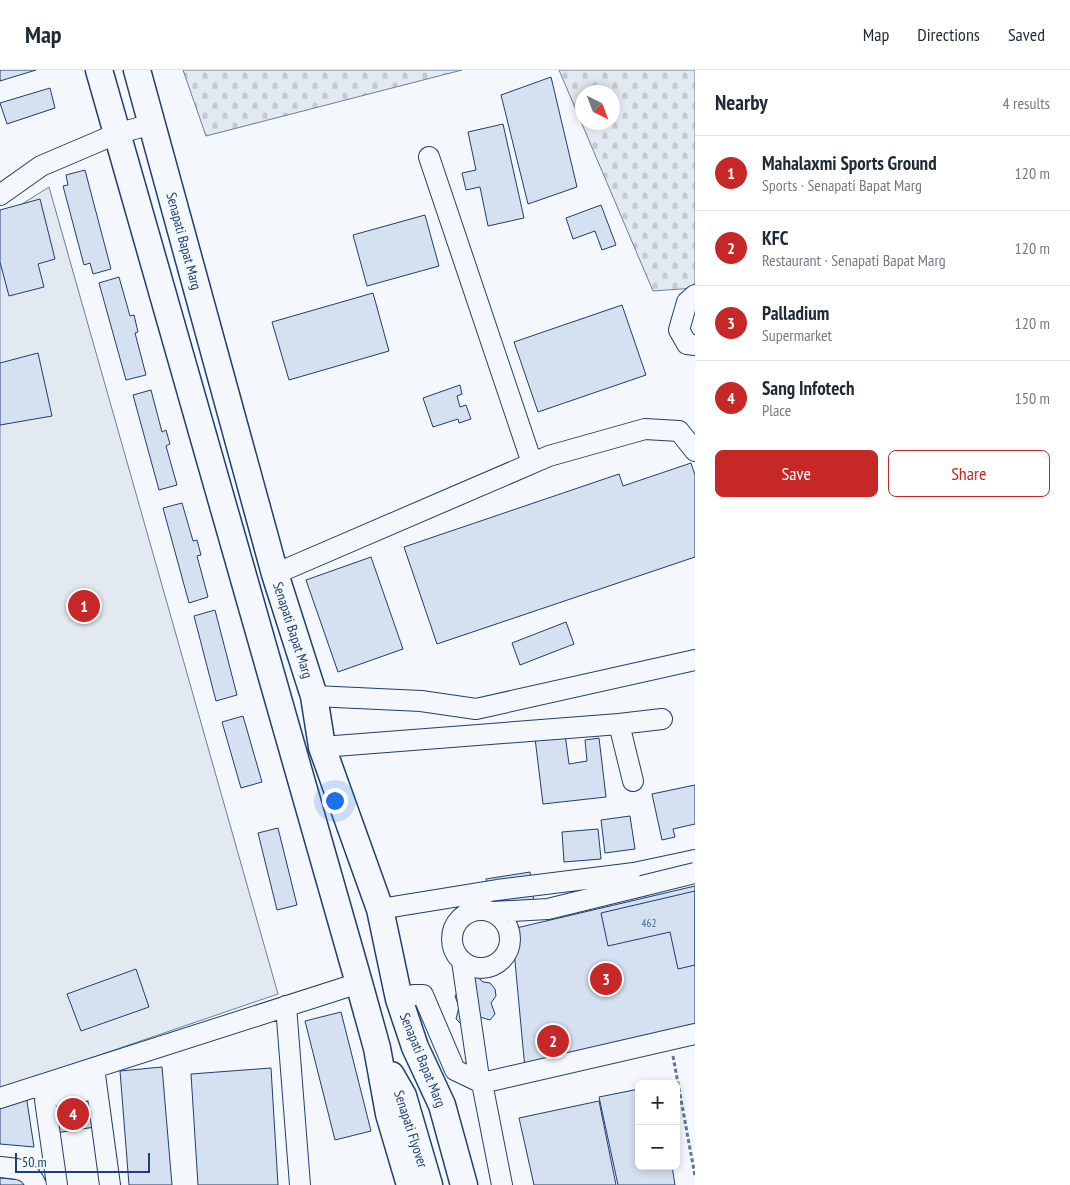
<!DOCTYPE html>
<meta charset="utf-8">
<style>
body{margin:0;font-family:"PT Sans Narrow",sans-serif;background:#f6f6f7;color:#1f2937}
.controls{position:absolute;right:15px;bottom:15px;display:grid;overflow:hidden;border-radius:8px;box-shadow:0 2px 8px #0003}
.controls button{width:45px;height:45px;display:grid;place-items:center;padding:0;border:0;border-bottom:1px solid #e0e1e3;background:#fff;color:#1f2937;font:25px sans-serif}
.compass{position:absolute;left:575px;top:15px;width:45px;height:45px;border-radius:50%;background:#fff;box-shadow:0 2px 8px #0003;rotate:138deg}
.scale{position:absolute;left:15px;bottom:12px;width:135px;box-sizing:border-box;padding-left:5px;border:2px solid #1d3f73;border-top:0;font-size:14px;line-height:18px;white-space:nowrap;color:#1d3f73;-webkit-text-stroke:4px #f4f7fb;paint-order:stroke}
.you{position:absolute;left:334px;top:730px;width:18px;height:18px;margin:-12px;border:4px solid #fff;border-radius:50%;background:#1a73e8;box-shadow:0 0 0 8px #1a73e833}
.badge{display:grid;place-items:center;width:32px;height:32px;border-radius:50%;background:#c62828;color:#fff;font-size:16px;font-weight:700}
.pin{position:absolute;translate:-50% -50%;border:2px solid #fff;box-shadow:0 1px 5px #0006}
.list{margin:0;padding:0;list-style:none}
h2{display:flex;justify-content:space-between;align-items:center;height:65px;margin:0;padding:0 20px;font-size:21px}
h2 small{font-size:16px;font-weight:400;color:#747a83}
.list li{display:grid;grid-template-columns:32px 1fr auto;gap:15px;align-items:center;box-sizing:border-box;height:75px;padding:0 20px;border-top:1px solid #e0e1e3}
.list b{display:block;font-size:19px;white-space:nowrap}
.list p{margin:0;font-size:16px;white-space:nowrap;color:#747a83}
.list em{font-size:16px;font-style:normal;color:#747a83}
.actions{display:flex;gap:10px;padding:15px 20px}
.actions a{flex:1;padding:11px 0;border:1px solid #c62828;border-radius:8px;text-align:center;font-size:18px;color:#c62828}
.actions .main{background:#c62828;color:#fff}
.map{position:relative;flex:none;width:695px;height:1115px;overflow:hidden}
header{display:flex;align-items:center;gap:30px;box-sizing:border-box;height:70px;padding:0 25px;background:#fff;border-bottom:1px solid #e0e1e3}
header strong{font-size:24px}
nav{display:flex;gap:28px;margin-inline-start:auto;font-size:18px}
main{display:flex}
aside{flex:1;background:#fff}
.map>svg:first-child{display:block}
</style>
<header>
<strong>Map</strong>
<nav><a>Map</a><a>Directions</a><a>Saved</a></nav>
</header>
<main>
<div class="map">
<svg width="695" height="1115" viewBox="0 0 695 1115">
<defs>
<pattern id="cemetery-stones" width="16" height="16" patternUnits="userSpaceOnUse" patternTransform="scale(1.25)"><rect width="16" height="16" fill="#e3e9f0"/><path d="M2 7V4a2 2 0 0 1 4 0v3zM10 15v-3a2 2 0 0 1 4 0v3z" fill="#c2c9d1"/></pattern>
</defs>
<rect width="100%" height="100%" fill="#f4f7fb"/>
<!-- cemetery -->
<path fill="url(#cemetery-stones)" stroke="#687fa3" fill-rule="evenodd" d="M 183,0 L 462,0 L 206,66 Z
M 559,0 L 695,0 L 695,218 L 653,221 ZM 582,22 L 612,22 L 612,52 L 582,52 Z"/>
<!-- pitch -->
<path fill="#e3e9f0" stroke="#687fa3" d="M 49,117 L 278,924 L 0,1019 L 0,148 Z"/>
<!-- building -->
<path fill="#d5e0f0" stroke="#1d3f73" d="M 0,0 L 36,0 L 0,11 Z
M 551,7 L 577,117 L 528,134 L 501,25 Z
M 50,18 L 55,38 L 7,54 L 0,33 Z
M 503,54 L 524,148 L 488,156 L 480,117 L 466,120 L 462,103 L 476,100 L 468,62 Z
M 85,100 L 111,199 L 93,204 L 90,193 L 84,195 L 63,116 L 68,115 L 66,105 Z
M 40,129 L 55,189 L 38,194 L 44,217 L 9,226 L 0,192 L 0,140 Z
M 601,135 L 616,175 L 602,180 L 595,161 L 573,169 L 566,148 Z
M 425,145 L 439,196 L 367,216 L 353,165 Z
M 119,207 L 130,246 L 134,245 L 138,262 L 135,263 L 146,305 L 126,310 L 99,213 Z
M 373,223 L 389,281 L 289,310 L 272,252 Z
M 622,235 L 646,305 L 538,342 L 514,272 Z
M 38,283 L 52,346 L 0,355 L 0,293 Z
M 460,315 L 462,324 L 457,326 L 460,337 L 466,335 L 471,349 L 459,353 L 458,349 L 433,357 L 423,328 Z
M 151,320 L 162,362 L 166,360 L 170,374 L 166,376 L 177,415 L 159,420 L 133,325 Z
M 691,393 L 695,405 L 695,487 L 437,574 L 404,477 L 619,404 L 623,416 Z
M 182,433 L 193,471 L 197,470 L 201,485 L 197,486 L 208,527 L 189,533 L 163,438 Z
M 371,487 L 403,579 L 338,602 L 306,510 Z
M 215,540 L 237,625 L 216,631 L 194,546 Z
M 566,552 L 574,574 L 520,595 L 512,573 Z
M 243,646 L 262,712 L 241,718 L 222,652 Z
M 565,664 L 569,694 L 587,691 L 585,670 L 599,668 L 606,727 L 543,734 L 535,668 Z
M 695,715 L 695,754 L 673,759 L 675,767 L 662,770 L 652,724 Z
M 630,746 L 635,779 L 605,783 L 601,750 Z
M 278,758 L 297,835 L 277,840 L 258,763 Z
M 598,759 L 601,789 L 564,792 L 562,762 Z
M 530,802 L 534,833 L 491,839 L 486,809 Z
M 695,816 L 695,960 L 525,999 L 512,859 Z
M 695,821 L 695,895 L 678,899 L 670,862 L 608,876 L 601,843 Z
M 136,899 L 149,937 L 81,961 L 67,924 Z
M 472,902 L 483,912 L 490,913 L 495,919 L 496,926 L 491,933 L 495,944 L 490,950 L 480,947 L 465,958 L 456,949 L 459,937 L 455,926 Z
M 341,942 L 371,1061 L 335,1070 L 305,951 Z
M 162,997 L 172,1115 L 129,1115 L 120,1001 Z
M 271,998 L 278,1115 L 198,1115 L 191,1004 Z
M 639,1019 L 639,1096 L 672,1096 L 675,1115 L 618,1115 L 599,1027 Z
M 89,1022 L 95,1057 L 55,1063 L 51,1029 Z
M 26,1025 L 34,1077 L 0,1074 L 0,1037 Z
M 599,1031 L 616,1115 L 534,1115 L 519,1048 Z
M 0,1108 L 23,1110 L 25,1115 L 0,1115 Z"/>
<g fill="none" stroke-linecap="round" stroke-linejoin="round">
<defs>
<path id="minor" d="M 429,87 L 532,393
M 0,125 L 41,96 L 116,64 L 152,54
M 695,225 L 687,232 L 679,260 L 687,274 L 695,275
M 275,504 L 549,386 L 645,359 L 679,361 L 695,381
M 314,626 L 421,631 L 476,639 L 695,590
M 619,654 L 662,649
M 322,677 L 619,654 L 633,711
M 380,839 L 497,820 L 634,803 L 695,790
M452 869a29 29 0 1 1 58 0a29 29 0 1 1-58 0Z
M 492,842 L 548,839 L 642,816
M 399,929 L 414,925 L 423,925 L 455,1000 L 482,1013 L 479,1008 L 462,891
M 286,936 L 300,1115
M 95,1005 L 110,1115
M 0,1028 L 359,913
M 0,1097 C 17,1099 28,1097 36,1115
M 57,1115 L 45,1030 L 48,1027 L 97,1019
M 502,1115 L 482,1013 L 695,964"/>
<path id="major" d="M 99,0 L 359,913 L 377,978 L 389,1044 L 410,1115
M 137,0 L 275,504 L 314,626 L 322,677 L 380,839 L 399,929 L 415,977 L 442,1035 L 464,1115
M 391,1005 L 403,1026 L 429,1115"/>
</defs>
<!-- minor casing -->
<use href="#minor" stroke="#1d3f73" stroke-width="22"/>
<!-- major casing -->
<use href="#major" stroke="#1d3f73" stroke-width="29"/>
<!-- path -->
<path stroke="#5e769c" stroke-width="3" stroke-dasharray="4 2.5" stroke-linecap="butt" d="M 673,986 L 695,1106
M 70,1041 L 73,1060
M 72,1054 L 84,1052"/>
<!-- minor -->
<use href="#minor" stroke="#f4f7fb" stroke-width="20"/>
<!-- major -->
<use href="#major" stroke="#f4f7fb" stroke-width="26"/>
<defs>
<path id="minor-bridge" d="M 642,816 L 695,803"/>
</defs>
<!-- minor-bridge casing -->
<use href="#minor-bridge" stroke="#1d3f73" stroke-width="22" stroke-linecap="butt"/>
<!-- minor-bridge -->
<use href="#minor-bridge" stroke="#f4f7fb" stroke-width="20"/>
</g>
<g text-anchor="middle" stroke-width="4" stroke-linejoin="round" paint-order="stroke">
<!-- number labels -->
<g font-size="11" fill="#4b6792">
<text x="649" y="857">462</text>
</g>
<!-- street labels -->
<g font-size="14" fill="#1d3f73" stroke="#f4f7fb">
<text transform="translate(184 171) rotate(75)" y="5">Senapati Bapat Marg</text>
<text transform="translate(293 560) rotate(72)" y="5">Senapati Bapat Marg</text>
<text transform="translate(423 990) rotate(68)" y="5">Senapati Bapat Marg</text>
<text transform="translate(411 1059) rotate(72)" y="5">Senapati Flyover</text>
</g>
</g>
</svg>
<div class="controls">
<button>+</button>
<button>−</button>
</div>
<svg class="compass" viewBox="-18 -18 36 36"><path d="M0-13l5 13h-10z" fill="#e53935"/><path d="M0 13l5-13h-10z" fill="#747a83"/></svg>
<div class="scale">50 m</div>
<div class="you"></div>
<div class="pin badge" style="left:84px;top:536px">1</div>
<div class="pin badge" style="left:553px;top:971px">2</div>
<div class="pin badge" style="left:606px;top:909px">3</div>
<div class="pin badge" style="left:73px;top:1044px">4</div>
</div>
<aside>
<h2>Nearby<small>4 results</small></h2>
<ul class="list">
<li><span class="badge">1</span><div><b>Mahalaxmi Sports Ground</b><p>Sports · Senapati Bapat Marg</p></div><em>120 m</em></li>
<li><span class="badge">2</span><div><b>KFC</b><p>Restaurant · Senapati Bapat Marg</p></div><em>120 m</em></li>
<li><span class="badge">3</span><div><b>Palladium</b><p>Supermarket</p></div><em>120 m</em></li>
<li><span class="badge">4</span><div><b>Sang Infotech</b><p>Place</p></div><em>150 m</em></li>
</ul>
<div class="actions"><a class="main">Save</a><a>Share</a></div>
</aside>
</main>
